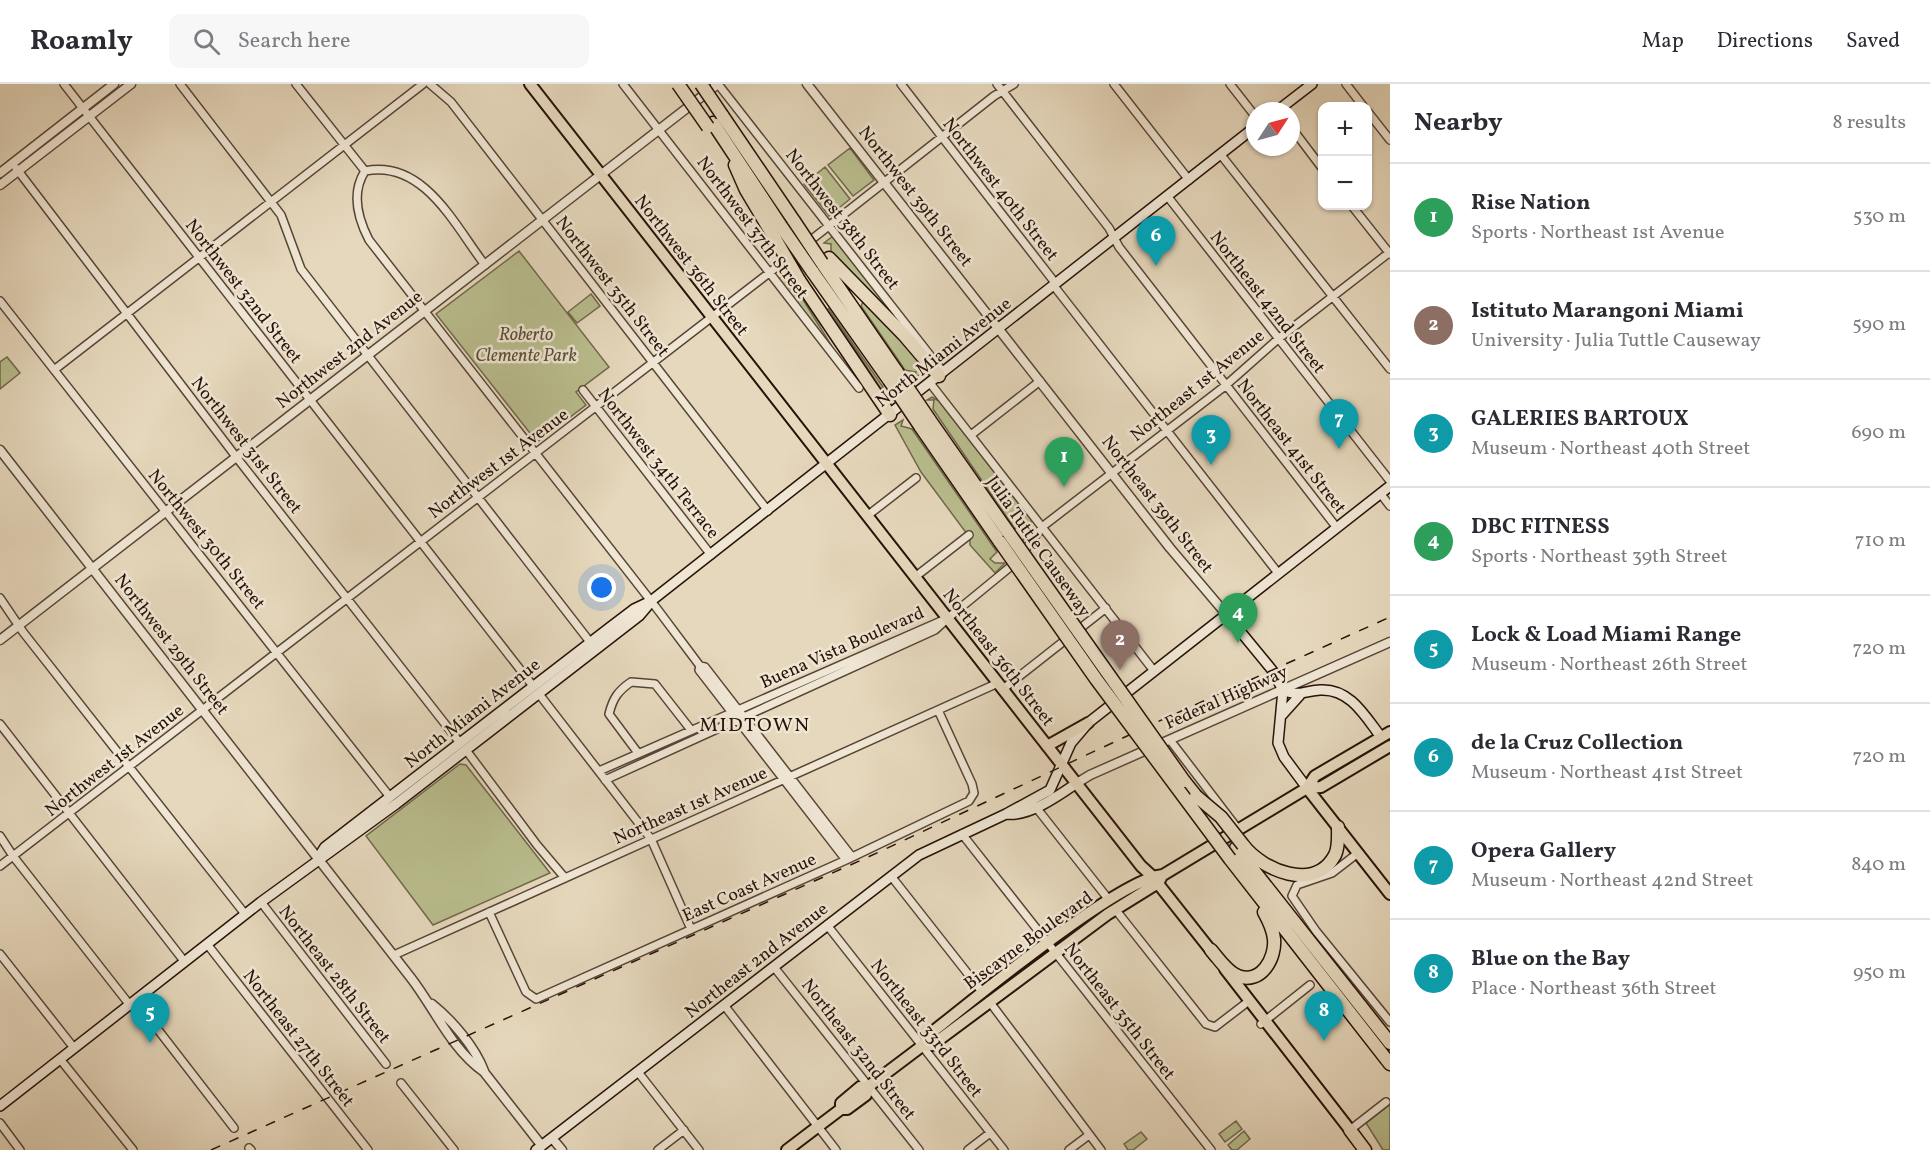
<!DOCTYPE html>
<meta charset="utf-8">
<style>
body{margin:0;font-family:Vollkorn,serif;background:#f7f7f7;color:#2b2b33}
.controls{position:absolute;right:18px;top:18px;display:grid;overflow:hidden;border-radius:12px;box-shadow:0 2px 4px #0004}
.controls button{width:54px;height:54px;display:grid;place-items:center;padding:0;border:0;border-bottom:2px solid #e1e1e2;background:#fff;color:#2b2b33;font:30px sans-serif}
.compass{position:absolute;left:1246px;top:18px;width:54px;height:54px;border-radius:50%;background:#fff;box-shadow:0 2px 4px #0004;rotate:54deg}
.you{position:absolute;left:602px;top:504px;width:21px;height:21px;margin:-15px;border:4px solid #fff;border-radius:50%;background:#1a73e8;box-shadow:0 0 0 9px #1a73e833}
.badge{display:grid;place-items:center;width:39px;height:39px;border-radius:50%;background:#8f2418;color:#fff;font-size:20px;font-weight:700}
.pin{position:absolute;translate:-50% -50px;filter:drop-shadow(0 2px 3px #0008)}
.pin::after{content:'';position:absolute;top:32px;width:21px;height:18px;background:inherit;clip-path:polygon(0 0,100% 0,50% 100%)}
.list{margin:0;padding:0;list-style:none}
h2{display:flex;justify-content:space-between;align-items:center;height:78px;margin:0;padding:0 24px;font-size:26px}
h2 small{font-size:20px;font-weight:400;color:#7c7c81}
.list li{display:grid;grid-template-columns:39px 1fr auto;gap:18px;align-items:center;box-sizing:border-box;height:108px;padding:0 24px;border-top:2px solid #e1e1e2}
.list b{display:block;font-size:22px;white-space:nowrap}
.list p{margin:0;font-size:20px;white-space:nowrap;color:#7c7c81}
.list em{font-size:20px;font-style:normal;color:#7c7c81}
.icon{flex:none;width:33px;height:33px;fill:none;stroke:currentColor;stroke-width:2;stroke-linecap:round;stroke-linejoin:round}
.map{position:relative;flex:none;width:1390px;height:1066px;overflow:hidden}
header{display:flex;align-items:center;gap:36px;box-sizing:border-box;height:84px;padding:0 30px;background:#fff;border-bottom:2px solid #e1e1e2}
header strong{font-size:28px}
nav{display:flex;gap:33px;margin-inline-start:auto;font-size:21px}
.search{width:420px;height:54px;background:#f7f7f7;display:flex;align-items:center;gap:15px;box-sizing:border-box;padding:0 21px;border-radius:12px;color:#7c7c81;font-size:22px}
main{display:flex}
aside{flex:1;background:#fff}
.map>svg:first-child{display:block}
</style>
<header>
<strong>Roamly</strong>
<div class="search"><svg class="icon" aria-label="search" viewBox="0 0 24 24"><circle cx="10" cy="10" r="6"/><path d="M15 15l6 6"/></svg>Search here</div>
<nav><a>Map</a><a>Directions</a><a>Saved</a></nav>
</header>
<main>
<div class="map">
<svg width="1390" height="1066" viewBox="0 0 1390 1066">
<rect width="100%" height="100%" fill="#e6d8bd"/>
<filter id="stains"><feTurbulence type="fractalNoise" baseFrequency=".00333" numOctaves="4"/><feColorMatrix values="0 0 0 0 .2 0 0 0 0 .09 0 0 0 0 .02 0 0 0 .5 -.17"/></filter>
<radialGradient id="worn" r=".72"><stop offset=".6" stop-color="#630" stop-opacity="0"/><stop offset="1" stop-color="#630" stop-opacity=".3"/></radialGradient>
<!-- green -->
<path fill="#b9bd8e" stroke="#70684b" stroke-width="1.5" d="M 850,64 L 874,96 L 853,112 L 828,81 Z
M 825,83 L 850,115 L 829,132 L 804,100 Z
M 833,152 L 922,265 L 831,170 L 831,160 L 824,159 Z
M 519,167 L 609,283 L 576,308 L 586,321 L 537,358 L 436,230 Z
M 786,189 L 786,192 L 789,193 L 841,277 L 785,203 L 782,202 L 778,195 Z
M 591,210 L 600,222 L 577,239 L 568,228 Z
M 864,216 L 927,285 L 913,296 L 916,288 L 905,286 L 861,222 Z
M 828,224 L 883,303 L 881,305 Z
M 7,273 L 20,289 L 0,305 L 0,278 Z
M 932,313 L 939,317 L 1031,434 L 1032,445 L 1023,457 L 1026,441 L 1023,437 L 1015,445 L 933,325 L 934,316 L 927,316 Z
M 903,336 L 901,342 L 912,345 L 997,468 L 990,475 L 995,479 L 1005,479 L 995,489 L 970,461 L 970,454 L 921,388 L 895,341 Z
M 460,680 L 466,681 L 550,789 L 433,841 L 366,752 Z
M 1390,1020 L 1390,1066 L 1383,1066 L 1366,1039 Z
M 1236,1037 L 1242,1045 L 1225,1058 L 1219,1050 Z
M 1244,1047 L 1250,1055 L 1237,1066 L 1232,1066 L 1228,1061 Z
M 1141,1048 L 1147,1055 L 1133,1066 L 1128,1066 L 1124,1060 Z"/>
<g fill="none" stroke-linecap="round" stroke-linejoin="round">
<defs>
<path id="minor" d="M 64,0 L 533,602
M 180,0 L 281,131 L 301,185 L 590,558
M 296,0 L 365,87
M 430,0 L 451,18 L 768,427
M 623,0 L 859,304
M 718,0 L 940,284
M 901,0 L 1056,200
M 997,0 L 1109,144 L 1119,163 L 1337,444
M 1114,0 L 1189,96
M 1230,0 L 1255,32
M 1346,0 L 1363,22
M 1368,28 L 1390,56
M 1291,43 L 1322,84
M 1221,71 L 1390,285
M 16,84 L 237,374 L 460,659
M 365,87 C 351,109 357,133 369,156 L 658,526 L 700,582 L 699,586 L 846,776
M 365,87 C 424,75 455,142 485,181
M 1168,113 L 1390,397
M 1352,122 L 1390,170
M 1054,202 L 1278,489
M 0,217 L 390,713
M 54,286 L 423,0
M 930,299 L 1154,587
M 583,306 L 711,471
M 971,351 L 1040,297
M 1380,409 L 1390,422
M 867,432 L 916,394
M 1022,470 L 1042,443 L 1225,302 L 1278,255 L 1390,168
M 915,493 L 969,451
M 0,514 L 23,548 L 245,830
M 700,582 L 705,583 L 852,773
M 1003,605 L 1106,524
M 539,610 L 651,755 L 691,845
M 0,640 L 184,877
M 1170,656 L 1238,745
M 466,666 L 537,761 L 565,794
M 638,669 L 609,630 C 613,614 618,607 631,598 L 655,600 L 691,646
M 599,687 L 948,534 L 1015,479
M 605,696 L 935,546 L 947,535
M 1035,722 L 1109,816
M 962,750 L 1211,1066
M 0,752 L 13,772 L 129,920
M 1358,769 L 1332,789 L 1297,801 L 1292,812 L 1316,847 L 1390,938
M 0,782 L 769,189 L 994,12 L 1014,0
M 891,792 L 983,909
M 261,818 L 386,980
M 1115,825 L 1206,940 L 1215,943 L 1245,920
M 489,828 L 526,908 L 536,915 L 846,776 L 969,717 L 974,709 L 972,700 L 938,626
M 827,841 L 1004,1066
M 207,860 L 368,1066
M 0,870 L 74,964
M 394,871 L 998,599
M 774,883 L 919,1066
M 135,916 L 234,1044
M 989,917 L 1101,1066
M 724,921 L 836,1066
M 1261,940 L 1310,901
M 60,975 L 133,1066
M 638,988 L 699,1066
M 401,999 L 454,1066
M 0,1039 L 20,1066
M 1350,1046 L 1386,1018
M 249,1064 L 251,1066
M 658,1066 L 684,1046
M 968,1066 L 990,1049
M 1069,1066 L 1089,1051"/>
<path id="tertiary" d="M 807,0 L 1170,464 L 1226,530
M 0,89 L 114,0
M 0,101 L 131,0
M 0,366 L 411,894 C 435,925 451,965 484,988 L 542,1062
M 0,556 L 718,0
M 1077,699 L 1090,691 L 1390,558
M 432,920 C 452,936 475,963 484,987
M 552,1054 L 562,1066"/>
<path id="secondary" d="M 1277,27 L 1312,0
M 1226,530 L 1272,586 L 1283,606 C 1300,613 1302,607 1320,606 C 1350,604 1365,632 1381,653
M 1283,606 L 1278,659 L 1284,673 L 1307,704
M 1282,631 L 1300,611
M 1006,730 C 1029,733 1058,712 1077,699
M 318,774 L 325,763 L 609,544 L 634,525 L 651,517 L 1255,43
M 0,1022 L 261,818 L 396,720 L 639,532 L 650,519
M 536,1066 L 919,771 L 1006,730 L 1050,706 L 1071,659 L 1088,639 L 1390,402"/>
<path id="primary" d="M 530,0 L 1141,782 L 1152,792 L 1216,873
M 1047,662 L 1088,639
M 1307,704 L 1390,810
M 1307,704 L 1321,703 L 1390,662
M 1225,885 L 1350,1046
M 922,962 L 932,961 L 1108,830 L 1158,799 L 1161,794
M 841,1025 L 847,1025 L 866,1011 L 869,1002 L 922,962 L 931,949 C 972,917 1120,794 1163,791 L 1307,704 L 1315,692 L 1390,648
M 787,1066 L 841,1025 L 841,1019 L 860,1003 L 869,1002"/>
<path id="motorway" d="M 722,31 L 794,137
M 713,39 L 783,145
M 735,81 L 746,106 L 774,153
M 829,174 L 904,251 L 939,292
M 822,179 L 897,288
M 812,187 L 889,296
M 799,196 L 890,331
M 929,335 L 1008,448
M 920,342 L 1000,458
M 1184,697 L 1196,712
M 1243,761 C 1262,786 1315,809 1335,771 C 1339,763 1338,752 1338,743
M 1236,764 L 1390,959
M 1230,775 L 1390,980
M 1211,866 C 1218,874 1227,888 1238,892 C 1261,901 1276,874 1274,855 C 1273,845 1269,837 1264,828
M 1350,1046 L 1365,1066"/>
</defs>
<!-- minor casing -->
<use href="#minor" stroke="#574435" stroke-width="10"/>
<!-- tertiary casing -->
<use href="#tertiary" stroke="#574435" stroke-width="11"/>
<!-- secondary casing -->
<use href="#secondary" stroke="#271208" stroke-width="12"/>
<!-- primary casing -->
<use href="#primary" stroke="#271208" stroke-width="14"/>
<!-- motorway casing -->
<use href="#motorway" stroke="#271208" stroke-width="15"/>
<!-- minor -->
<use href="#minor" stroke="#efe6d4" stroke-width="7"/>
<!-- tertiary -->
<use href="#tertiary" stroke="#efe6d4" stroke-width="8"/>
<!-- secondary -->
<use href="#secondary" stroke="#efe6d4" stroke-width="9"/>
<!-- primary -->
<use href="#primary" stroke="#e6d8bd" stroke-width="10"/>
<!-- motorway -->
<use href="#motorway" stroke="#e6d8bd" stroke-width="12"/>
<!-- rail -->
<path stroke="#271208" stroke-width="1.5" stroke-dasharray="10 10" stroke-linecap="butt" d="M 211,1066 L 866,774 L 1157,638 L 1390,533"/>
<defs>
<path id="motorway-bridge" d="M 678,0 L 708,43
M 701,0 L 722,31
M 794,137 L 822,179
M 783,145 L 812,187
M 774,153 L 799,196
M 897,288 L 929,335
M 889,296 L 920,342
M 1008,448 L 1184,697
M 1000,458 L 1096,595 L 1230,775
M 1196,712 L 1221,733 L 1243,761"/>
</defs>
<!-- motorway-bridge casing -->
<use href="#motorway-bridge" stroke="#271208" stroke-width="15" stroke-linecap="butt"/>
<!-- motorway-bridge -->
<use href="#motorway-bridge" stroke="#e6d8bd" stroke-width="12"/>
</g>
<g text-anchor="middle" stroke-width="5" stroke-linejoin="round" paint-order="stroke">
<!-- street labels -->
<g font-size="18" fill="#271208" stroke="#efe6d4">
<text transform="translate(1001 105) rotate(52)" y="6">Northwest 40th Street</text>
<text transform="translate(916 112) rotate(52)" y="6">Northwest 39th Street</text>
<text transform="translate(843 135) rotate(52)" y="6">Northwest 38th Street</text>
<text transform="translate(753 143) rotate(53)" y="6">Northwest 37th Street</text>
<text transform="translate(692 181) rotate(52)" y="6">Northwest 36th Street</text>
<text transform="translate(613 202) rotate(52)" y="6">Northwest 35th Street</text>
<text transform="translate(244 207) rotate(52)" y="6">Northwest 32nd Street</text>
<text transform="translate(1268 218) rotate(52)" y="6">Northeast 42nd Street</text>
<text transform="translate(349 265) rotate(-38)" y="6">Northwest 2nd Avenue</text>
<text transform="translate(943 268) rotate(-38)" y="6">North Miami Avenue</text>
<text transform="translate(1197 301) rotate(-39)" y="6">Northeast 1st Avenue</text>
<text transform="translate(247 361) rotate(52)" y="6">Northwest 31st Street</text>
<text transform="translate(1292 362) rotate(52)" y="6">Northeast 41st Street</text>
<text transform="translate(498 379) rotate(-37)" y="6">Northwest 1st Avenue</text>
<text transform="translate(659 379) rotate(52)" y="6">Northwest 34th Terrace</text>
<text transform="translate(1158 420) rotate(52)" y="6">Northeast 39th Street</text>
<text transform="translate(207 455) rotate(51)" y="6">Northwest 30th Street</text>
<text transform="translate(1039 462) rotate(55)" y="6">Julia Tuttle Causeway</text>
<text transform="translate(172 560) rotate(52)" y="6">Northwest 29th Street</text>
<text transform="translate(842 563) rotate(-24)" y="6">Buena Vista Boulevard</text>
<text transform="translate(999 573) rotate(52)" y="6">Northeast 36th Street</text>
<text transform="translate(1226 613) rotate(-24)" y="6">Federal Highway</text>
<text transform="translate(472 629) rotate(-38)" y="6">North Miami Avenue</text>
<text transform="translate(114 676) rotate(-38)" y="6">Northwest 1st Avenue</text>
<text transform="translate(690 721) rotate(-24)" y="6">Northeast 1st Avenue</text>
<text transform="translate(749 803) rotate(-24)" y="6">East Coast Avenue</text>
<text transform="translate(1028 856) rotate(-36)" y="6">Biscayne Boulevard</text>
<text transform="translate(756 876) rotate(-38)" y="6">Northeast 2nd Avenue</text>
<text transform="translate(335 890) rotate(52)" y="6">Northeast 28th Street</text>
<text transform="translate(1120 927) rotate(52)" y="6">Northeast 35th Street</text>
<text transform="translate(927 944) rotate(52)" y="6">Northeast 33rd Street</text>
<text transform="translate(299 954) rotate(52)" y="6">Northeast 27th Street</text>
<text transform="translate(859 965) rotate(52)" y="6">Northeast 32nd Street</text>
</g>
<!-- park labels -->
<g font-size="18" font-style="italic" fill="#5a4e37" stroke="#efe6d4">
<text x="526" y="256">Roberto<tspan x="526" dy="21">Clemente Park</tspan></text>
</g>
<!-- neighbourhood labels -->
<g font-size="20" letter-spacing="1.5" fill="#271208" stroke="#efe6d4">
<text x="755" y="647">MIDTOWN</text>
</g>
</g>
<rect width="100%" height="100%" filter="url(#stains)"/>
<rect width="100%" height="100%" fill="url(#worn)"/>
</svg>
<div class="controls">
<button>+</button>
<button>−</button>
</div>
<svg class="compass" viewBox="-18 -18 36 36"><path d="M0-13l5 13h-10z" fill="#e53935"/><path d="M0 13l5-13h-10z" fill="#7c7c81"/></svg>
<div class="you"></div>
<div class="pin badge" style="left:1064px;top:403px;background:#2e9e5b">1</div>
<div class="pin badge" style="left:1120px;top:586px;background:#8d6e63">2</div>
<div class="pin badge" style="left:1211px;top:381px;background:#0f9aa8">3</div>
<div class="pin badge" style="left:1238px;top:559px;background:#2e9e5b">4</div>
<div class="pin badge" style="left:150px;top:959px;background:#0f9aa8">5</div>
<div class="pin badge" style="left:1156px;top:182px;background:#0f9aa8">6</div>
<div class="pin badge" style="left:1339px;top:365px;background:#0f9aa8">7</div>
<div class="pin badge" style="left:1324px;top:957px;background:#0f9aa8">8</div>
</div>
<aside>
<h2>Nearby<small>8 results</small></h2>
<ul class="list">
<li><span class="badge" style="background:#2e9e5b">1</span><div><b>Rise Nation</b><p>Sports · Northeast 1st Avenue</p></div><em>530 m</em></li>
<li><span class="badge" style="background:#8d6e63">2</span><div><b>Istituto Marangoni Miami</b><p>University · Julia Tuttle Causeway</p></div><em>590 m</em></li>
<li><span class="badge" style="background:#0f9aa8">3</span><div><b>GALERIES BARTOUX</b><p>Museum · Northeast 40th Street</p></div><em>690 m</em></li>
<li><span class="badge" style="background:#2e9e5b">4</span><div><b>DBC FITNESS</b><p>Sports · Northeast 39th Street</p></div><em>710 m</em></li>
<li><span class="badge" style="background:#0f9aa8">5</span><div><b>Lock &amp; Load Miami Range</b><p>Museum · Northeast 26th Street</p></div><em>720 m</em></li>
<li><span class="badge" style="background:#0f9aa8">6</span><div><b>de la Cruz Collection</b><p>Museum · Northeast 41st Street</p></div><em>720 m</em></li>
<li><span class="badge" style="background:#0f9aa8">7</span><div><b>Opera Gallery</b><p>Museum · Northeast 42nd Street</p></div><em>840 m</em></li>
<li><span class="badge" style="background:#0f9aa8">8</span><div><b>Blue on the Bay</b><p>Place · Northeast 36th Street</p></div><em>950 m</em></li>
</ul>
</aside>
</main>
